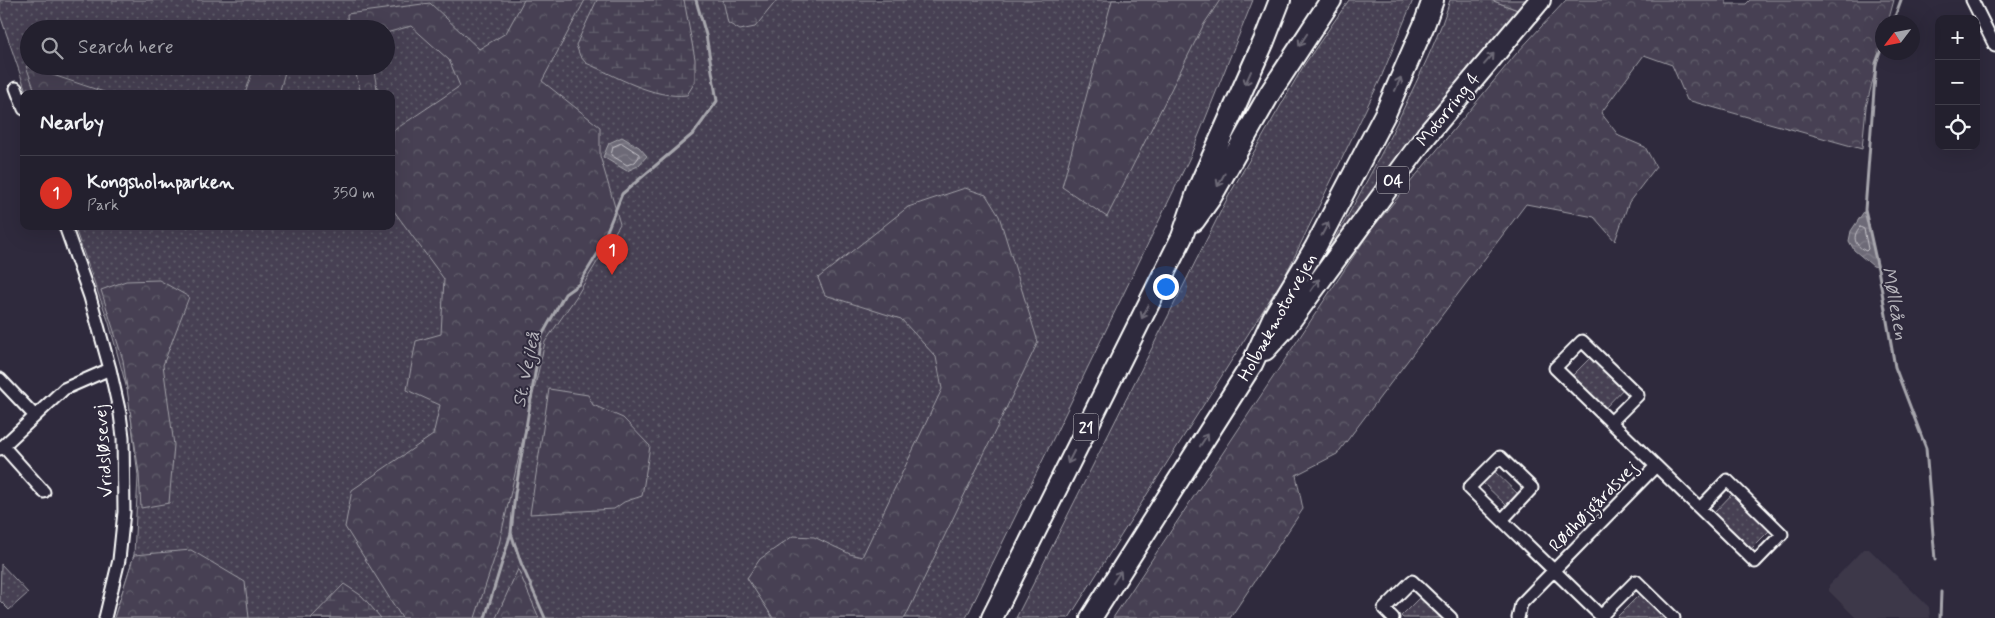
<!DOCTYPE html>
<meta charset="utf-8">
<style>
body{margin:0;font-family:Mynerve,sans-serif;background:#2f2d3a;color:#f1f3f6}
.controls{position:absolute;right:15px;top:15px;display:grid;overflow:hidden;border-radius:10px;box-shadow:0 5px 20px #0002}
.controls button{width:45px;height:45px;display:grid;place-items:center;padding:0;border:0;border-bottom:1px solid #403e4a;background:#23202e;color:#f1f3f6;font:25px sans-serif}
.compass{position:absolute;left:1875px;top:15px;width:45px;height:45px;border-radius:50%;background:#23202e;box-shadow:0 5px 20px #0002;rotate:238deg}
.you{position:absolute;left:1165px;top:286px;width:18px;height:18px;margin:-12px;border:4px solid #fff;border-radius:50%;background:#1a73e8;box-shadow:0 0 0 8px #1a73e833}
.badge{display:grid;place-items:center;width:32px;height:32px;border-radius:50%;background:#d93025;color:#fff;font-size:16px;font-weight:700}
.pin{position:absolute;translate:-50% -41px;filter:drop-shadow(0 1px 2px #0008)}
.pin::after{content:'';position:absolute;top:26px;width:18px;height:15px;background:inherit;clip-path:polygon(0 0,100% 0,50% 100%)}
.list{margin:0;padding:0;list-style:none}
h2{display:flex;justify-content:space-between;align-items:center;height:65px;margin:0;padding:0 20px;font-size:21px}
h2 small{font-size:16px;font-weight:400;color:#a3a3aa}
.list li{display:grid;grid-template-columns:32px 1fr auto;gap:15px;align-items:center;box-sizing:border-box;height:75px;padding:0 20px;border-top:1px solid #403e4a}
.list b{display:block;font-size:19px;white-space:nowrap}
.list p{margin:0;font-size:16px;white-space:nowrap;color:#a3a3aa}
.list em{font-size:16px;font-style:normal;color:#a3a3aa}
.icon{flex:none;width:28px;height:28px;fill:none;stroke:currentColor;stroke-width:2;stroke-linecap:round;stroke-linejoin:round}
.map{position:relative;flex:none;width:1995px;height:618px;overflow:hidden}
.search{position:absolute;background:#23202e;box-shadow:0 5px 20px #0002;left:20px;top:20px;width:375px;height:55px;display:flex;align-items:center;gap:12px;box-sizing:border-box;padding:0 18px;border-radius:28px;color:#a3a3aa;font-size:19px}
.panel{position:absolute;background:#23202e;box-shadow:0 5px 20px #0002;left:20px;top:90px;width:375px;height:140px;border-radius:10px}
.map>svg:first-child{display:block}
</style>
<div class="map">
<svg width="1995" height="618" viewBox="0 0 1995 618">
<defs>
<pattern id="grass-dots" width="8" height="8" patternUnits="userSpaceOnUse" patternTransform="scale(1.25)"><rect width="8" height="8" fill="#464152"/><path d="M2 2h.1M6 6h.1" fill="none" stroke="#625e6c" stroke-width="1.8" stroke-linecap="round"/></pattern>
<pattern id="forest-crowns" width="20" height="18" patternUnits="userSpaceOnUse" patternTransform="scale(1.25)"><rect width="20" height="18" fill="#464152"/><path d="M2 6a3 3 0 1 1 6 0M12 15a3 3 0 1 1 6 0" fill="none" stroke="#625e6c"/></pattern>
<pattern id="wetland-marsh" width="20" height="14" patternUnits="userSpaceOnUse" patternTransform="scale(1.25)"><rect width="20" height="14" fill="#464152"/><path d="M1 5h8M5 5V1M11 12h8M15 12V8" fill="none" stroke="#625e6c"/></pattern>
<pattern id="water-waves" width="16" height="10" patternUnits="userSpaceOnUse" patternTransform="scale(1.25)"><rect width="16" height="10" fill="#6d6a77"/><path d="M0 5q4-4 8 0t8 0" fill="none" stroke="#83808b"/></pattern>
</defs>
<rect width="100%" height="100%" fill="#2f2a3d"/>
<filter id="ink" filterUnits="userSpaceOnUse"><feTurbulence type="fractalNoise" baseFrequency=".02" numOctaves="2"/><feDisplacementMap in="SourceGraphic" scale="10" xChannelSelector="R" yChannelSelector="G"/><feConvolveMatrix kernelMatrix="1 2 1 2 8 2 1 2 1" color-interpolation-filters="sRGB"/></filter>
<g filter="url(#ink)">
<!-- built -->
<path fill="#3c3749" d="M 1863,549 L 1869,549 L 1929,607 L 1930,618 L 1856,618 L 1829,591 L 1829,585 Z"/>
<!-- grass -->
<path fill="url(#grass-dots)" stroke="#a2a0a8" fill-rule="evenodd" d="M 0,0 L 1253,0 L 1190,157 L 966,618 L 114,618 L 134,555 L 138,476 L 128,393 L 109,323 L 74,226 L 391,226 L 391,94 L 27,94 L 0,15 ZM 29,29 L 386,29 L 386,66 L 29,66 Z
M 1349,0 L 1413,0 L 1380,80 L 1286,274 L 1069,618 L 1016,618 L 1228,197 L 1304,65 Z
M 1450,0 L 1491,0 L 1518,10 L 1437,107 L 1324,257 C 1355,204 1384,151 1410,95 C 1425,64 1440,33 1450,0 Z
M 1593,355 L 1626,386 L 1605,408 L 1572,376 Z
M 1493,470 L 1518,494 L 1507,506 L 1482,482 Z
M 1733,493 L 1770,530 L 1751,549 L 1714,513 Z
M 1,564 L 28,593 L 9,610 L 0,601 Z
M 1641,593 L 1666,618 L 1616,618 Z
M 1422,595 L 1445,618 L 1403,618 L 1401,616 Z"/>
<!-- forest -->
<path fill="url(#forest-crowns)" stroke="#a2a0a8" d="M 524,0 L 585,0 L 542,81 L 600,127 L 600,156 L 620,224 L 576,297 L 545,342 L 499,544 L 475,618 L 402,618 L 345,527 L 352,490 L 433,435 L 440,405 L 407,390 L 416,341 L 441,334 L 444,279 L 391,207 L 393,131 L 460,86 L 449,60 L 411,26 L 386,33 L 386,29 L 348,29 L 347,14 L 430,3 L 479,49 L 506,33 Z
M 1112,0 L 1220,0 L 1204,24 L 1107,217 L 1062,187 Z
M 1491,0 L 1528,0 L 1518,10 Z
M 1566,0 L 1726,0 L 1726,4 L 1746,4 L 1750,0 L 1894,0 L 1888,22 L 1882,22 L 1882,44 L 1866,107 L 1862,149 L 1687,100 L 1672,65 L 1644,55 L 1601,113 L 1619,136 L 1645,147 L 1656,167 L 1629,202 L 1615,241 L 1594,217 L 1526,204 L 1337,454 L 1296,475 L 1303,509 L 1230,618 L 1113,618 L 1371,230 L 1516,54 Z
M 26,66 L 107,93 L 36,94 Z
M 256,66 L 291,66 L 286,68 L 279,94 L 245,94 L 253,69 Z
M 354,66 L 373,66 L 378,94 L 361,94 Z
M 965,188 L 986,195 L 999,216 L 1038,342 L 905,618 L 773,618 L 747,578 L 760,559 L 793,536 L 814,537 L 850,554 L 862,557 L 942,389 L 936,357 L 901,319 L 825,295 L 818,278 L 908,207 Z
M 159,280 L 189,297 L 163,365 L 174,445 L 169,503 L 141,508 L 139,474 L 123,360 L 101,290 L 126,281 Z
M 549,389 L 588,395 L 593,405 L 623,418 L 650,446 L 642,496 L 624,502 L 614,509 L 530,514 Z
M 191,550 L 245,582 L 249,618 L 114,618 L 134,555 Z
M 518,569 L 539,618 L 496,618 Z"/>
<!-- wetland -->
<path fill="url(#wetland-marsh)" stroke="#a2a0a8" d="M 597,0 L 684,0 L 695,59 L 695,82 L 687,95 C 653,99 616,76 586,63 L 580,56 L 576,45 Z
M 723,0 L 777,0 L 755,27 L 740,30 L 728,23 Z
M 344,584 L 362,596 L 381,618 L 311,618 Z"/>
<!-- water -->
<path fill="url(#water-waves)" stroke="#a7a6ad" d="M 622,137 L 639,147 L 647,156 L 638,166 L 627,171 L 603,157 L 609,143 Z
M 1865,210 L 1877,267 L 1873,266 L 1854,250 L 1849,241 L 1851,231 Z"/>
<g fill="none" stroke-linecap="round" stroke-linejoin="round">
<!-- shore -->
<path stroke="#c5c3c9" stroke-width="1" d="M 622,143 L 639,154 L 639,157 L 635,162 L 627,165 L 611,155 L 613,147 Z
M 1860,227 L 1864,229 L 1868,249 L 1866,251 C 1855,246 1851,237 1860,227 Z"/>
<!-- stream -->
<path stroke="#a7a6ad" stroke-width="3" d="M 1893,22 L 1901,0
M 1882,47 L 1876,63 L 1865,210 L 1878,269 L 1895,367 L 1926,448 L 1935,560
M 485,618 L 511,533
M 545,618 L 521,563 L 511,533 L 515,494 L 541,337 L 565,294 L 579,284 L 598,253 L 622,194 L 694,133 L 717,101 L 706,35 L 696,0
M 1940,618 L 1941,592"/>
<defs>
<path id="minor" d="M 1972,0 L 1995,46
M 16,88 L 24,109
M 65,226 L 90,297 L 110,369 L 120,414 L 123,437 L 124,512 L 119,560 L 105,618
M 0,379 L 35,416
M 1611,422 L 1638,395 L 1582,341 L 1555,368 L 1747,554 L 1755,562 L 1782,534 L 1727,480 L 1700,508
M 3,446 L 44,492
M 0,449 L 64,389 L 110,369
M 1502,520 L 1532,488 L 1500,457 L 1469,488 L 1509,527 L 1603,618
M 1601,616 L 1636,581 L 1674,618
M 1393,618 L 1384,609 L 1412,581 L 1451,618
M 1518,618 L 1521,604 L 1656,466"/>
<path id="motorway" d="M 1194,221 L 1211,197 L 1270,93 L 1331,0
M 1265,350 L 1285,328 L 1426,136 L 1540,0
M 992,618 L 1182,237 L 1199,187 L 1264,41 L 1280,0
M 1091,618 L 1252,364 L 1273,318 L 1315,248 L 1385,114 L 1424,25 L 1433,0"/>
</defs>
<!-- minor casing -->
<use href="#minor" stroke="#fff" stroke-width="15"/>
<!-- motorway casing -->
<use href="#motorway" stroke="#fff" stroke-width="24"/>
<!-- minor -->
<use href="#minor" stroke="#2f2a3d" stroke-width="11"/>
<!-- motorway -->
<use href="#motorway" stroke="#2f2a3d" stroke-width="20"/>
</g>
<!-- one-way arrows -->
<defs><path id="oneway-shaft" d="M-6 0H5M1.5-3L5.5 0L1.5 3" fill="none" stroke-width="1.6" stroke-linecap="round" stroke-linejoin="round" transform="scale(1.25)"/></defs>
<g stroke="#6d6a77">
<use href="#oneway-shaft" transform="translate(1303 40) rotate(123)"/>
<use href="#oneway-shaft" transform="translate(1489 59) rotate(-49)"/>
<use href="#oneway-shaft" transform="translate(1248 78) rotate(114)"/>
<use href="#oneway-shaft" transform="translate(1398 84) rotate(-66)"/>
<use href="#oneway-shaft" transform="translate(1221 180) rotate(119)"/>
<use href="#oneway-shaft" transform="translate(1325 229) rotate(-62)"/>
<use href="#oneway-shaft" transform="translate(1315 285) rotate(-54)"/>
<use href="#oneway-shaft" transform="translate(1145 312) rotate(117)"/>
<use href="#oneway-shaft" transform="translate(1204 440) rotate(-57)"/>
<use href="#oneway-shaft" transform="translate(1071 457) rotate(117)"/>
<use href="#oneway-shaft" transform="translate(1117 577) rotate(-57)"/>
</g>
</g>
<g text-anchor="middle" stroke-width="4" stroke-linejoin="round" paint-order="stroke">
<!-- shield labels -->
<g fill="#2f2a3d" stroke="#c1bfc5" stroke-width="1">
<rect x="1377" y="166.5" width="32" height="27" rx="4"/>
<rect x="1073.5" y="413.5" width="25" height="27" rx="4"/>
</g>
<g font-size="16" font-weight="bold" fill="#fff">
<text x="1393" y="186">O4</text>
<text x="1086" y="433">21</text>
</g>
<!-- street labels -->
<g font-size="18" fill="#fff" stroke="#2f2a3d">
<text transform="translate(1448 109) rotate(-51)" y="6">Motorring 4</text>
<text transform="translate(1277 317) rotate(-61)" y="6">Holbækmotorvejen</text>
<text transform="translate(103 451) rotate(-94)" y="6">Vridsløsevej</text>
<text transform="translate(1593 506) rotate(-46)" y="6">Rødhøjgårdsvej</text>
</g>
<!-- water labels -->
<g font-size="19" font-style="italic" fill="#b6b4bb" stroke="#2f2a3d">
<text transform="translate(1896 303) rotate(79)" y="7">Mølleåen</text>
<text transform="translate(525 369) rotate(-79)" y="7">St. Vejleå</text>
</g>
</g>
</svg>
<div class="controls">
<button>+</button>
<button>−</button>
<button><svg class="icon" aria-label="locate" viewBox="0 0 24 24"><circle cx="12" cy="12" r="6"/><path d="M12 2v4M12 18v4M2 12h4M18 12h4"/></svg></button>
</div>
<svg class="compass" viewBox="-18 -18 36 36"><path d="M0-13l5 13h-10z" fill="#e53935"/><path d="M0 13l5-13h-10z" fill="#a3a3aa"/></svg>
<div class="you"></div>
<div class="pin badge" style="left:612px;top:275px">1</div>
<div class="search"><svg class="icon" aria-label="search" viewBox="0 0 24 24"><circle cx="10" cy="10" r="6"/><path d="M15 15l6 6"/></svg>Search here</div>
<section class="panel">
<h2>Nearby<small></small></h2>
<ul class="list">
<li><span class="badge">1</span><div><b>Kongsholmparken</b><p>Park</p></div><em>350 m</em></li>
</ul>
</section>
</div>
